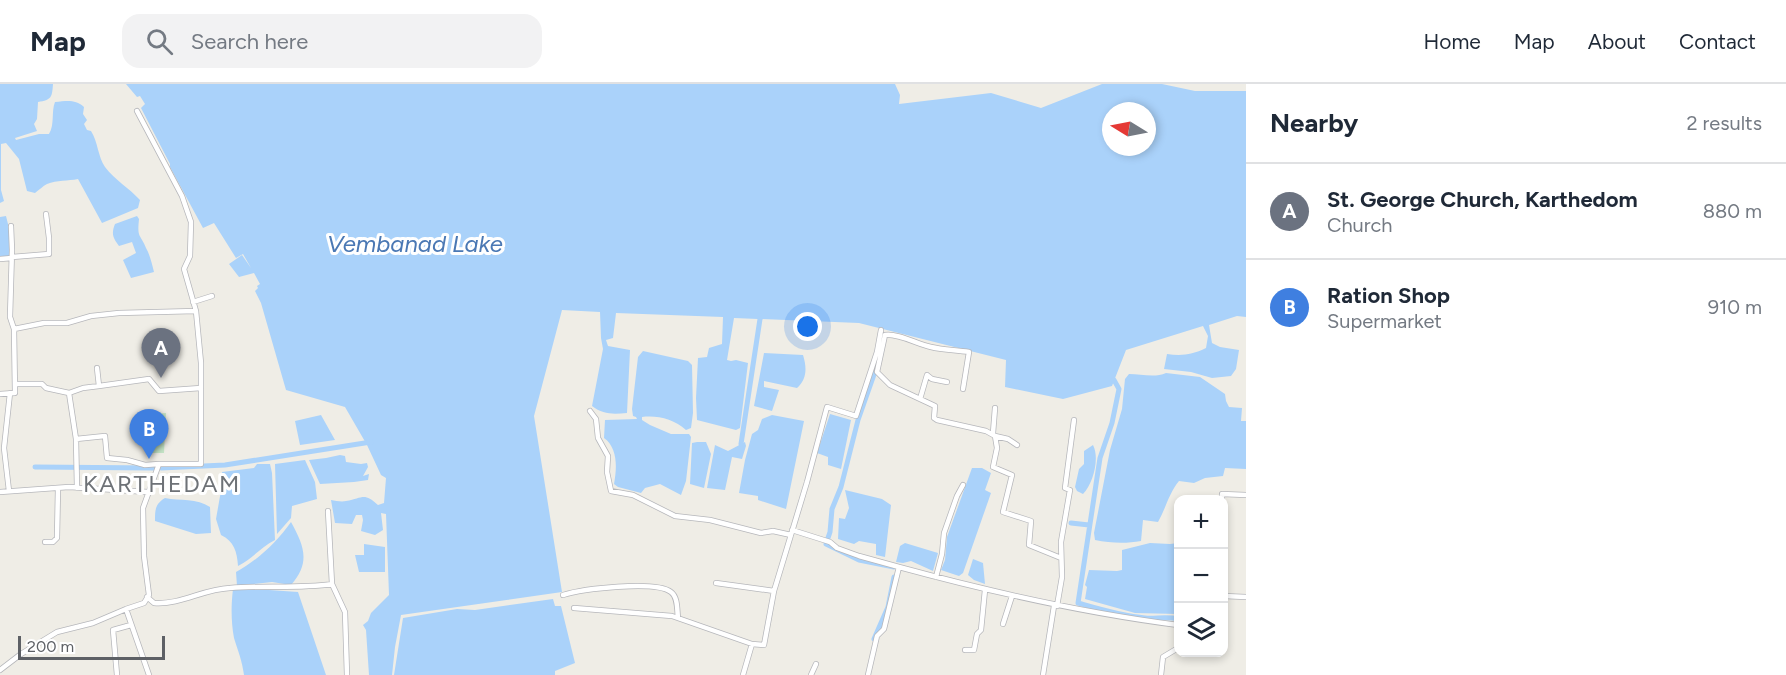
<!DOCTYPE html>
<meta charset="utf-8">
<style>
body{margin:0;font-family:Figtree,sans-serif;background:#f2f2f3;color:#1f2937}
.controls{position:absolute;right:18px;bottom:18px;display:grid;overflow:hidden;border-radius:12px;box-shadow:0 3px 9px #0003}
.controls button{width:54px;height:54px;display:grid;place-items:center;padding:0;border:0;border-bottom:2px solid #e0e1e3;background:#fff;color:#1f2937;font:30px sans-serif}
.compass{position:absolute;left:1102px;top:18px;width:54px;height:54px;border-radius:50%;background:#fff;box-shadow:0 3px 9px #0003;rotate:280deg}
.scale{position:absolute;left:18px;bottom:15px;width:147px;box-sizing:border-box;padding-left:6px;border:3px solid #5d6065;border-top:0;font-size:16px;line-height:21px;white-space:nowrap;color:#5d6065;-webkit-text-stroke:4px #fff;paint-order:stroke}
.you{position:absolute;left:808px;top:243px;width:21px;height:21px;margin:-15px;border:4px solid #fff;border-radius:50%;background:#1a73e8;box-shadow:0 0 0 9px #1a73e833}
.badge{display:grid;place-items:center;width:39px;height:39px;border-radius:50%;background:#0f766e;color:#fff;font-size:20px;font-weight:700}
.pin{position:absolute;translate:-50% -50px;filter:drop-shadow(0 2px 3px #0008)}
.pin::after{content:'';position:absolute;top:32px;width:21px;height:18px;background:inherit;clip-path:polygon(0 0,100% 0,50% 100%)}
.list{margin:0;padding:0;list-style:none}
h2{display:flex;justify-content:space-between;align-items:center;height:78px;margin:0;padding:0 24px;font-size:26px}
h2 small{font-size:20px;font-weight:400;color:#747a83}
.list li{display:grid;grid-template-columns:39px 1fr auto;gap:18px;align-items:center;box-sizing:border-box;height:96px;padding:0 24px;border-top:2px solid #e0e1e3}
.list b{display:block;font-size:22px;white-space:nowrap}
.list p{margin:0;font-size:20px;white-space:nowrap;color:#747a83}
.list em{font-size:20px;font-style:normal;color:#747a83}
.icon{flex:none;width:33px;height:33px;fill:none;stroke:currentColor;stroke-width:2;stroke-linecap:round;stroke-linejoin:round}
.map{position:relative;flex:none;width:1246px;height:591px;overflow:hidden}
header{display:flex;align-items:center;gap:36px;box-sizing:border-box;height:84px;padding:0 30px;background:#fff;border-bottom:2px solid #e0e1e3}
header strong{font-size:28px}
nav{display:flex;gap:33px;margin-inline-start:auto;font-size:21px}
.search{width:420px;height:54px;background:#f2f2f3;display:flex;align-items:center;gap:15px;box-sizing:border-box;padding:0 21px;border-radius:18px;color:#747a83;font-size:22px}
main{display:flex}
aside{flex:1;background:#fff}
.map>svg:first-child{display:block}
</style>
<header>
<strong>Map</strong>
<div class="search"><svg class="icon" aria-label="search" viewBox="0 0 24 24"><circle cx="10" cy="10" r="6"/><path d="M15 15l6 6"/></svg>Search here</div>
<nav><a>Home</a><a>Map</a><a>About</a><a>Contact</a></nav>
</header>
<main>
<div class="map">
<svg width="1246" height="591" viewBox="0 0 1246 591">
<rect width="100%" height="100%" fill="#efede6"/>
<!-- green -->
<path fill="#c4e4c6" d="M 166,329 L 164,369 L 149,369 L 151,340 L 147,340 L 149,330 Z"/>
<!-- water -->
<path fill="#aad2fa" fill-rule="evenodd" d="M 0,0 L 53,0 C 52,13 52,16 38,18 L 37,35 L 34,40 L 37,47 L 15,54 L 16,56 L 39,50 L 49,50 C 55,40 51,28 55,18 C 67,17 75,15 84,23 L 83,30 L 87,36 L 84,40 L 87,46 L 91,47 C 98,58 98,73 105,83 C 115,96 129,104 140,116 L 138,124 L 102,139 L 78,95 C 68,97 57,96 47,100 C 43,102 39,106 35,109 L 27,107 L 19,75 L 6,59 L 1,60 L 1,106 L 4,117 L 0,119 Z
M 126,0 L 895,0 L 900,11 L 899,20 L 991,9 L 1041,24 L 1102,0 L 1162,0 L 1195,7 L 1246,7 L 1246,233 L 1237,232 L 1209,241 L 1212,259 L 1220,263 L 1239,266 L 1236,285 L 1231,292 L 1212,294 L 1191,288 L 1164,285 L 1167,270 C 1181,272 1192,271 1206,264 L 1208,252 L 1203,242 L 1126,266 L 1112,302 L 1063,315 L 1005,303 L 1006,276 L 859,239 L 734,234 L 727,276 L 731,277 L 736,276 L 748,279 L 741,336 L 740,344 L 736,346 L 697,336 L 696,314 L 698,274 L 707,273 L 709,264 L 722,260 L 723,233 L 616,229 L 613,254 L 606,256 L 608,262 L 630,266 L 627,329 C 614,330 603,331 592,322 L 603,265 L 601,254 L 600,228 L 562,226 L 534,332 L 562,508 L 401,531 L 395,563 L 392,591 L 369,591 L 366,546 L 363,541 L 368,537 L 371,529 L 389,511 L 386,430 L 381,429 L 383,446 L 375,451 L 361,447 L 363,436 L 362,431 L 356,431 L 352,440 L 335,439 L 331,416 C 336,417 342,418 346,417 C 363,414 364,408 378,421 L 384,419 L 386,394 L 381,391 L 367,361 L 345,323 L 286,306 L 261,219 L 255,207 L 258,204 L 257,202 L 260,200 L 254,189 L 239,193 L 229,180 L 242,171 L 251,184 L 243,170 L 236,174 L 214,139 L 203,144 L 170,83 L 170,80 L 141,24 L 145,20 L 140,12 L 137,13 ZM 1111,27 L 1147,27 L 1147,63 L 1111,63 Z
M 6,132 L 9,144 L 10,172 L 0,172 L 0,133 Z
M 137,132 L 139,135 C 137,155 140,149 146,164 C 150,171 152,180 154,188 L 131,194 L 123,176 L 136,169 L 132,158 L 119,162 C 113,154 111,150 115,140 Z
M 643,267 L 688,277 L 692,281 L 693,329 L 691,344 L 686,346 C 674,335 657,331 642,333 L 642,336 L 650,341 L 671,350 L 689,350 L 691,353 L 686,397 L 681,411 L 660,400 L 645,404 L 641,409 L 618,403 L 614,400 C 617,384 618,364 604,354 L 605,336 L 637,335 L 636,333 L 633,332 L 632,325 L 638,273 Z
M 764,269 L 803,271 C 807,284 807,295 797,304 L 764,297 L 764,303 L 779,306 L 772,327 L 754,322 Z
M 1166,289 L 1200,293 L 1225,310 L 1226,317 L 1229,323 L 1242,324 L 1241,337 L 1246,337 L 1246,385 L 1225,384 L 1223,392 L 1205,394 L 1194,399 L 1179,397 C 1169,409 1166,424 1158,438 L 1143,436 L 1141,457 C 1125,460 1110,459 1095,456 L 1094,449 L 1110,366 L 1122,325 L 1125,295 L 1129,290 C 1141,290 1155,294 1166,289 Z
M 830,330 L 851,336 L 841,385 L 828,381 L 828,373 L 817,369 Z
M 321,331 L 335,356 L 300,361 L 295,337 Z
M 772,331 L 804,337 L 786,425 L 758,416 L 758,412 L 739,409 L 745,376 L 752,350 L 758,346 L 762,335 Z
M 697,358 L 706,358 L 711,370 L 704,404 L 690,400 L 692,359 Z
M 745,358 L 746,362 L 742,375 L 732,373 L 725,406 L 707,404 L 715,361 L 728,367 Z
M 1093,361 C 1100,374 1093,400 1083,410 L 1077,407 L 1075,403 L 1079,385 L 1084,380 L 1084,367 Z
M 340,371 L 345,372 L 346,378 L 361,380 L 367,379 L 368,383 L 363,392 L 369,390 L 368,396 L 354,398 L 320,400 L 309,376 L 326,374 Z
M 305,376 L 315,398 L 317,415 L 292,422 L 291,434 L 277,450 L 275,380 Z
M 257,380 L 270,380 L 272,389 L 275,456 C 261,463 252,475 238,482 C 237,468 234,457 221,451 L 216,435 L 222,401 L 237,400 L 238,396 L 231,397 L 223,395 L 222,388 L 254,384 Z
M 972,384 L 982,384 L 991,389 L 985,406 L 991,409 L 963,489 L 959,492 L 941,486 L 945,476 L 947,453 Z
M 845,406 L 882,415 L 891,421 L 885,473 L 876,471 L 876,460 L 859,457 L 854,460 L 838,455 L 839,434 L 845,435 L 849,424 Z
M 165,414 C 180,417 197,414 210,423 L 211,449 L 196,450 L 155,437 C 155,426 155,420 165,414 Z
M 291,438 C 304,462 311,478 291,501 L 272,498 L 237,502 L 236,488 C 258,476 277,458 291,438 Z
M 905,459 L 938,469 L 933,487 L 911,477 L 903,479 L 896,478 L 900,462 Z
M 1150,459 L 1170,460 L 1178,459 L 1178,530 L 1135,529 L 1085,515 L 1087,503 L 1085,501 L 1089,486 L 1117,487 L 1122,486 L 1122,466 Z
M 364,460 L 385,463 L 385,488 L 359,488 L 355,471 L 364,471 Z
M 973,475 L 983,479 L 985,500 L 974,496 L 968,491 Z
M 233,505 L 269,506 L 298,508 L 326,591 L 244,591 C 242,576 238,567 234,554 C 231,538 231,521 233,505 Z
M 553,515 L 555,522 L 561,522 L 575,579 L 555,587 L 555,591 L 394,591 L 403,534 L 457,525 L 475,526 Z"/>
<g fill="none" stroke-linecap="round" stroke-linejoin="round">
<!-- canal -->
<path stroke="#aad2fa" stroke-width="5" d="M 877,282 L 858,336 L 841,403 L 832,425 L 830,448 L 826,460 L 859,476 L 894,483
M 1114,296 L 1119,305 L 1112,339 L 1100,374 L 1078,519 C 1099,525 1122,532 1145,534 C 1156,535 1167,532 1178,535
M 741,360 L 760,235
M 35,383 L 154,384
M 161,384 L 225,381 L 371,358
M 1071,439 L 1089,441
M 874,555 L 888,523 L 894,493"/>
<defs>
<path id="minor" d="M 137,27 L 182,112 L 191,138 L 190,172 L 184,185 L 196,227 L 201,279 L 201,380 L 159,380 L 143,424 L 144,472 L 149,511 L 144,519 L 126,525 L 149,591
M 11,142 L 12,166 L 10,233 L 14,245 L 44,239 L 67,239 L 91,232 L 119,229 L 196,227
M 12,173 L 49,170 L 49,154 L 46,130
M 0,175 L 12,174
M 193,218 L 212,212
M 15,300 L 42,300 L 46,304 L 69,309 L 76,355
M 99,302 L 149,295 L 159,307 L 201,304
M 963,305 L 969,268 C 956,266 943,266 931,263 C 917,260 898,249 885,251 L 877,288 L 890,301 L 935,322 L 934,334 L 937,336 L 986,347 L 995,352 L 997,364 L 993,383 L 1012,391 L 1003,428 L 1031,437 L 1029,461 L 1061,474
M 69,309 L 83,304 L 99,302 L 97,284
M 0,310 L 15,309 L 14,245
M 920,315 L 927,291 L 932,295 L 947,298
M 590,327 L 596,335 L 598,354 L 608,372 L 607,388 L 611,407 L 633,411 L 675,432 L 710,436 L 761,449 L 773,447 L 791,451
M 993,349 L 995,324
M 995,352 L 1008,355 L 1017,361
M 77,404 L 76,355 L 105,352 L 107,374 L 127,376 L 145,381 L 159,380
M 9,407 L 4,364 L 10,309
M 0,408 L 69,403 L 148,408
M 1222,416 L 1222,410 L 1246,411
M 328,427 L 332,500 L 345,528 L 347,591
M 792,446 L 830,458 L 837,464 L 859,472 L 899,483
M 45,458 L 53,458 L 57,454 L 58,404
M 936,493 L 942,470 L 944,449 L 957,412 L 963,401
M 716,499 L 774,507
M 563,511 C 582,505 655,496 671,508 C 678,513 677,526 678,534
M 1224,512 L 1246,513
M 147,513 L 154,519 C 181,521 203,505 230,504 C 264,501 298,505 332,500
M 1057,522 L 1062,493 L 1061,458 L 1070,406 L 1065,404 L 1074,336
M 574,524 L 672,532 L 752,560 L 764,561 L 774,507 L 807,398 L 827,323 L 856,332 L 877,268 L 881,246
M 1003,540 L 1012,512
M 965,566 L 974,566 L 977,550 L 981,546 L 985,506
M 0,586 L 21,570 L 57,548 L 93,539 L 126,525
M 117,591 L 113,546 L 131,541
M 743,591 L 752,560
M 811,591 L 816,580
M 868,591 L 877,552 L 884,545 L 899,483 C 991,508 1084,529 1178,541
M 1043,591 L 1054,522
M 1161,591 L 1163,573 L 1178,564"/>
</defs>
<!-- minor casing -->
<use href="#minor" stroke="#b6b7bb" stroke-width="6"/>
<!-- minor -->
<use href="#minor" stroke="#fff" stroke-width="4.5"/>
</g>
<g text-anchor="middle" stroke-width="6" stroke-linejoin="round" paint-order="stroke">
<!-- water labels -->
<g font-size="24" font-style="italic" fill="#4a78b4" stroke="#fff">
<text x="415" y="168">Vembanad Lake</text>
</g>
<!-- neighbourhood labels -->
<g font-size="24" letter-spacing="1.5" fill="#6e7277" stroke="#fff">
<text x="162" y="408">KARTHEDAM</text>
</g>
</g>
</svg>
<div class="controls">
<button>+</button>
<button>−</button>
<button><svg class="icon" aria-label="layers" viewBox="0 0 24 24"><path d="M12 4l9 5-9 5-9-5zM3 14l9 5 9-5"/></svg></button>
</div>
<svg class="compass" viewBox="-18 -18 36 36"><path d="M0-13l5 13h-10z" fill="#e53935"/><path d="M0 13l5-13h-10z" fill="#747a83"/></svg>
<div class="scale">200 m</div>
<div class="you"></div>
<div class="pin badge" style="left:161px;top:294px;background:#6b7280">A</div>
<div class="pin badge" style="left:149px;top:375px;background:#3f7fe0">B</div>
</div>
<aside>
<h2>Nearby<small>2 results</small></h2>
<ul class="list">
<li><span class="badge" style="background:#6b7280">A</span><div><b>St. George Church, Karthedom</b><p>Church</p></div><em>880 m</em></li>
<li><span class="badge" style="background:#3f7fe0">B</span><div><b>Ration Shop</b><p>Supermarket</p></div><em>910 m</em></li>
</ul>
</aside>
</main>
